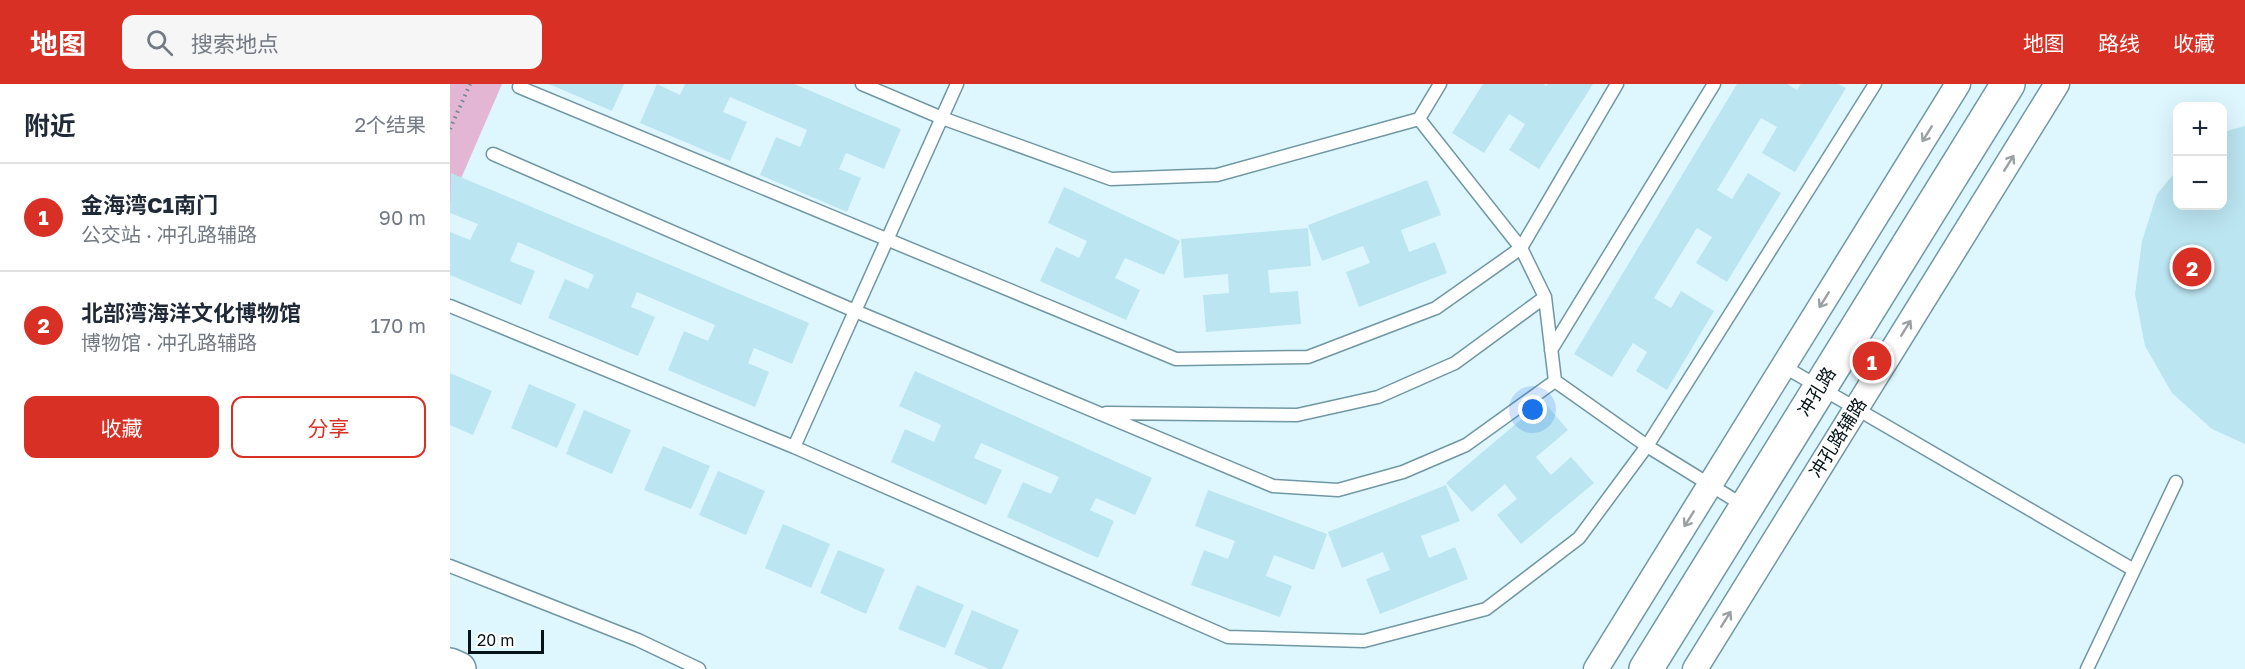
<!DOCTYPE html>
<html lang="zh">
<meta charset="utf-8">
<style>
body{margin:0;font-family:"Golos Text","Noto Sans SC",sans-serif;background:#f6f6f7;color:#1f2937}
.controls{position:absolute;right:18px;top:18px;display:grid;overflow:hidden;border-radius:12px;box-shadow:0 6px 24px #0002}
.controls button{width:54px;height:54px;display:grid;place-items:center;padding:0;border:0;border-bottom:2px solid #e0e1e3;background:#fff;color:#1f2937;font:30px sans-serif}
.scale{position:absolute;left:18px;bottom:15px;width:76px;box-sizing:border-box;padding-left:6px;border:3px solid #051418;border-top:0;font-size:16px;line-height:21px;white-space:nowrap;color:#051418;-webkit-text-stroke:4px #fff;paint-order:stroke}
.you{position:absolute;left:1083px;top:326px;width:21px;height:21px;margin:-15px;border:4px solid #fff;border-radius:50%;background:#1a73e8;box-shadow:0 0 0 9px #1a73e833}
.badge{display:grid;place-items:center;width:39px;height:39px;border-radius:50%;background:#d93025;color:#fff;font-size:20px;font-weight:700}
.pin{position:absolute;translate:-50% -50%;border:3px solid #fff;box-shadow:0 2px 6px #0006}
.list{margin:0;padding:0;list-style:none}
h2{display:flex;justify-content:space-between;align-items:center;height:78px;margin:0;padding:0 24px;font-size:26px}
h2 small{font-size:20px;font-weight:400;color:#747a83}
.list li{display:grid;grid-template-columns:39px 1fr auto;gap:18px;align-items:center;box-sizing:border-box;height:108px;padding:0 24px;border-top:2px solid #e0e1e3}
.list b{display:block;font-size:22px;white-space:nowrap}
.list p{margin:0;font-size:20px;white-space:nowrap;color:#747a83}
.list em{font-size:20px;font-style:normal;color:#747a83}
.actions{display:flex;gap:12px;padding:18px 24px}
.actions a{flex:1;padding:14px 0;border:2px solid #d93025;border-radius:12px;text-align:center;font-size:21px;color:#d93025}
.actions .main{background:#d93025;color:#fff}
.icon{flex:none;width:33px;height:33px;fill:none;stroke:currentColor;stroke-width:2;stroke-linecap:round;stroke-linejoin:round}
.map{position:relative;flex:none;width:1795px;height:585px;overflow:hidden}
header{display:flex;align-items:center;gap:36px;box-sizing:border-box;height:84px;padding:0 30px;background:#d93025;color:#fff}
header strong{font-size:28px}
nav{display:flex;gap:33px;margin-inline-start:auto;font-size:21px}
.search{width:420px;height:54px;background:#f6f6f7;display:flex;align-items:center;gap:15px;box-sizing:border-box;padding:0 21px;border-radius:12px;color:#747a83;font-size:22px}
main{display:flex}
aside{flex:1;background:#fff}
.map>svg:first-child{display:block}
</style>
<header>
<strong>地图</strong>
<div class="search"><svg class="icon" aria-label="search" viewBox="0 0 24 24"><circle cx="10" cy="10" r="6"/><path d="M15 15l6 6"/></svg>搜索地点</div>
<nav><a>地图</a><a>路线</a><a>收藏</a></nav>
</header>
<main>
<aside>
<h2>附近<small>2个结果</small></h2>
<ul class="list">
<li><span class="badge">1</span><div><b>金海湾C1南门</b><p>公交站 · 冲孔路辅路</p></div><em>90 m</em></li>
<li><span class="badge">2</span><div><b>北部湾海洋文化博物馆</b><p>博物馆 · 冲孔路辅路</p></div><em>170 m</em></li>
</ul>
<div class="actions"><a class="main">收藏</a><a>分享</a></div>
</aside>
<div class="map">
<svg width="1795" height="585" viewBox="0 0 1795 585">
<rect width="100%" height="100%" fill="#def7ff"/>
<!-- green -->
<path fill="#e3b6d4" d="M 0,0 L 52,0 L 0,120 Z"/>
<!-- building -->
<path fill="#bbe5f1" d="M 99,0 L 174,0 L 162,27 Z
M 207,0 L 230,11 L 235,0 L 344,0 L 451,45 L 434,85 L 396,69 L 389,85 L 411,94 L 397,128 L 310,91 L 326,53 L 350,63 L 357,46 L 280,13 L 273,28 L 297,38 L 280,77 L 190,39 Z
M 1033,0 L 1093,0 L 1096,2 L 1098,0 L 1143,0 L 1089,85 L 1059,66 L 1075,40 L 1059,30 L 1034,69 L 1002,49 Z
M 1287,0 L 1337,0 L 1347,6 L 1351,0 L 1388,0 L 1396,4 L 1345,88 L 1312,69 L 1327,43 L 1311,34 L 1267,106 L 1282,115 L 1298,89 L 1331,109 L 1277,198 L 1246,179 L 1262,153 L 1247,144 L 1204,214 L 1221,224 L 1231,207 L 1264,227 L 1217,306 L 1186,287 L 1197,268 L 1183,259 L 1162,293 L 1124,270 Z
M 1795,42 L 1795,360 L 1762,345 L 1722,309 L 1695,262 L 1685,210 L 1692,157 L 1707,110 L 1728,85 L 1728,122 L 1772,122 L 1772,50 L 1780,46 Z
M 1,89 L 359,239 L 342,280 L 304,264 L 298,279 L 319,288 L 305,323 L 218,286 L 234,247 L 258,257 L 265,241 L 187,208 L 181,223 L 205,233 L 188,272 L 98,234 L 115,195 L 138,205 L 144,191 L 68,158 L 60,177 L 85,187 L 71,221 L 0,191 L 0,148 L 20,156 L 28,140 L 0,129 Z
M 977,96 L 991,131 L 951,146 L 959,168 L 985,158 L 997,189 L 909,223 L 896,188 L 920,179 L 913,162 L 872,177 L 858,141 Z
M 614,103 L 730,157 L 714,191 L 675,174 L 665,194 L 690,206 L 676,236 L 590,197 L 606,163 L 629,174 L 637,157 L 598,139 Z
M 858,144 L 861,182 L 818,186 L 820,209 L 848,207 L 851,240 L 756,248 L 753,211 L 779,209 L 778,190 L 734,194 L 731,155 Z
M 465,287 L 702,394 L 685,431 L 646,414 L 640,426 L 664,437 L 648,474 L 557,433 L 573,398 L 601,410 L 609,393 L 531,359 L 524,374 L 552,386 L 536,421 L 441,378 L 455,345 L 484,358 L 491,341 L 449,322 Z
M 0,289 L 42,307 L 23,351 L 0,341 Z
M 79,300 L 126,320 L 107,364 L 61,344 Z
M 1093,317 L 1118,346 L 1086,373 L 1101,391 L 1121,373 L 1144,399 L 1071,460 L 1047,431 L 1067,415 L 1055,400 L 1022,428 L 996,399 Z
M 134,326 L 181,346 L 162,390 L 116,370 Z
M 213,362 L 260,382 L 241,425 L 194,406 Z
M 268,387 L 315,407 L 296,451 L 249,431 Z
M 996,401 L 1010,437 L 971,452 L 979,474 L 1005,463 L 1018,495 L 930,530 L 916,495 L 940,486 L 933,468 L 892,484 L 878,448 Z
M 758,406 L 877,450 L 864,486 L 824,471 L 816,492 L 842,502 L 830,533 L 741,501 L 754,466 L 778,475 L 785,457 L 745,442 Z
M 333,440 L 380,460 L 361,504 L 315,484 Z
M 388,466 L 435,485 L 416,530 L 370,509 Z
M 467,501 L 514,521 L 495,564 L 448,545 Z
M 522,526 L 569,546 L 552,585 L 539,585 L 504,570 Z"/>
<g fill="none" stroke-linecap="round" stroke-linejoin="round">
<defs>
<path id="service" d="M 412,0 L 492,34 L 661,95 L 767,91 L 969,35 L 990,0
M 69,3 L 726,275 L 858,273 L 986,224 L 1071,164 L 1167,0
M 969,35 L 1071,164 L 1095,213 L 1105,297 L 1197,362 L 1296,423
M 43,70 L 405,227 L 823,402 L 888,406 L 953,388 L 1016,361 L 1105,297
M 0,222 L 344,363 L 778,553 L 914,557 L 1036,525 L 1129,454 L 1197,362 L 1425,0
M 1101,266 L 1264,0
M 1333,282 L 1684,486
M 656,329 L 847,331 L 928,313 L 1005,279 L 1095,213
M 344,363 L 507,0
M 0,482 L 188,556 L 249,585
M 1637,585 L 1726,398"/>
<path id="minor" d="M 1146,585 L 1508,0
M 1245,585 L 1607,0"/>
<path id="secondary" d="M 0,581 L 9,585
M 1196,585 L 1558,0"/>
</defs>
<!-- service casing -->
<use href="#service" stroke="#7097a3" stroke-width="15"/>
<!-- minor casing -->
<use href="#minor" stroke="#7097a3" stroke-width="27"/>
<!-- secondary casing -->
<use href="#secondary" stroke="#7097a3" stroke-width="36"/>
<!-- path -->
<path stroke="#71848a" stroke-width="4" stroke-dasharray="1.5 4.5" stroke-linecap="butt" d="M 0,45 L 20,0"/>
<!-- service -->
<use href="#service" stroke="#fff" stroke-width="12"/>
<!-- minor -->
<use href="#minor" stroke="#fff" stroke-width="24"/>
<!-- secondary -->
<use href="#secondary" stroke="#fff" stroke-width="33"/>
</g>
<!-- one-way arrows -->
<defs><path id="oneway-shaft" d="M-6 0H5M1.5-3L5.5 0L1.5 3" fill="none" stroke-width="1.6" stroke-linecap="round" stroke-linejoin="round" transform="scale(1.5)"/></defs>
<g stroke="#9ba1a3">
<use href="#oneway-shaft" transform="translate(1477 50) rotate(122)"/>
<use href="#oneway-shaft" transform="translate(1559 79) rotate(-58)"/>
<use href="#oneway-shaft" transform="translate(1374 216) rotate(122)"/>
<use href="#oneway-shaft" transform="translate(1456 244) rotate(-58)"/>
<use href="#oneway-shaft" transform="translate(1239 435) rotate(122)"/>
<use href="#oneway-shaft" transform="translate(1276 535) rotate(-58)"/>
</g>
<g text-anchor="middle" stroke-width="4.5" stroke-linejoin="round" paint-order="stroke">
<!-- street labels -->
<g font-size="18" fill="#051418" stroke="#fff">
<text transform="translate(1367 308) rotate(-58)" y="6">冲孔路</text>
<text transform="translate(1388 354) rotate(-58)" y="6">冲孔路辅路</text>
</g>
</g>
</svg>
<div class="controls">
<button>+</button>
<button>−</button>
</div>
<div class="scale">20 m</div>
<div class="you"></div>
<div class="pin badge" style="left:1422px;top:277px">1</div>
<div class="pin badge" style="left:1742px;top:183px">2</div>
</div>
</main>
